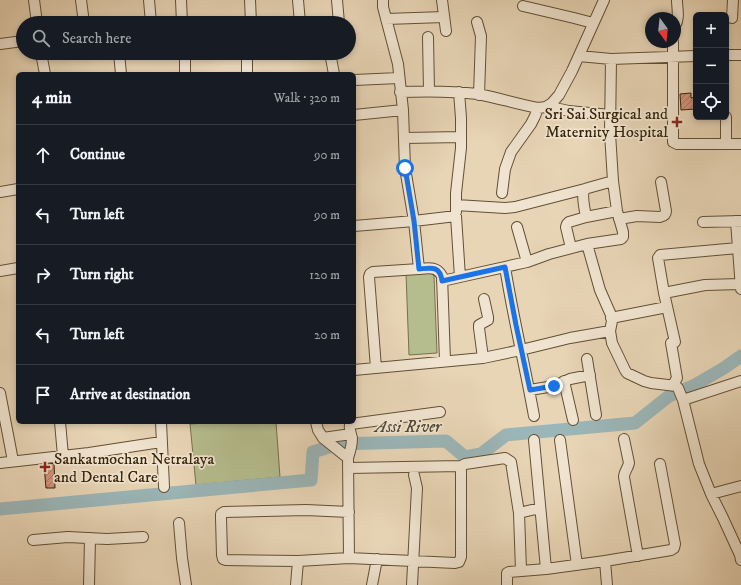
<!DOCTYPE html>
<meta charset="utf-8">
<style>
body{margin:0;font-family:"IM FELL DW Pica",serif;background:#242831;color:#f1f3f6}
.controls{position:absolute;right:12px;top:12px;display:grid;overflow:hidden;border-radius:6px;box-shadow:0 2px 6px #0003}
.controls button{width:36px;height:36px;display:grid;place-items:center;padding:0;border:0;border-bottom:1px solid #363941;background:#171b24;color:#f1f3f6;font:20px sans-serif}
.compass{position:absolute;left:645px;top:12px;width:36px;height:36px;border-radius:50%;background:#171b24;box-shadow:0 2px 6px #0003;rotate:165deg}
.stop{position:absolute;width:12px;height:12px;margin:-9px;border:3px solid #1a73e8;border-radius:50%;background:#fff}
.stop.end{background:#1a73e8;border-color:#fff;box-shadow:0 1px 4px #0008}
.list{margin:0;padding:0;list-style:none}
h2{display:flex;justify-content:space-between;align-items:center;height:52px;margin:0;padding:0 16px;font-size:17px}
h2 small{font-size:13px;font-weight:400;color:#9ea1a6}
.list li{display:grid;grid-template-columns:26px 1fr auto;gap:12px;align-items:center;box-sizing:border-box;height:60px;padding:0 16px;border-top:1px solid #363941}
.list b{display:block;font-size:15px;white-space:nowrap}
.list em{font-size:13px;font-style:normal;color:#9ea1a6}
.icon{flex:none;width:22px;height:22px;fill:none;stroke:currentColor;stroke-width:2;stroke-linecap:round;stroke-linejoin:round}
.map{position:relative;flex:none;width:741px;height:585px;overflow:hidden}
.search{position:absolute;background:#171b24;box-shadow:0 2px 6px #0003;left:16px;top:16px;width:340px;height:44px;display:flex;align-items:center;gap:10px;box-sizing:border-box;padding:0 14px;border-radius:22px;color:#9ea1a6;font-size:15px}
.panel{position:absolute;background:#171b24;box-shadow:0 2px 6px #0003;left:16px;top:72px;width:340px;height:352px;border-radius:6px}
.map>svg:first-child{display:block}
</style>
<div class="map">
<svg width="741" height="585" viewBox="0 0 741 585">
<defs>
<pattern id="building-hatch" width="6" height="6" patternUnits="userSpaceOnUse"><rect width="6" height="6" fill="#d3957b"/><path d="M-1 1l2-2M0 6l6-6M5 7l2-2" fill="none" stroke="#ac7963"/></pattern>
</defs>
<rect width="100%" height="100%" fill="#e8d5b6"/>
<filter id="stains"><feTurbulence type="fractalNoise" baseFrequency=".005" numOctaves="4"/><feColorMatrix values="0 0 0 0 .2 0 0 0 0 .09 0 0 0 0 .02 0 0 0 .5 -.17"/></filter>
<radialGradient id="worn" r=".72"><stop offset=".6" stop-color="#630" stop-opacity="0"/><stop offset="1" stop-color="#630" stop-opacity=".3"/></radialGradient>
<!-- green -->
<path fill="#b5bd8e" stroke="#76704c" d="M 425,271 L 434,275 L 437,353 L 409,355 L 406,273 Z
M 220,422 L 276,422 L 280,477 L 196,485 L 190,424 Z"/>
<g fill="none" stroke-linecap="round" stroke-linejoin="round">
<!-- river -->
<path stroke="#9bb6b8" stroke-width="13" d="M 0,509 L 311,480 L 313,452 L 338,444 L 446,441 L 465,457 L 481,454 L 506,435 L 635,423 L 669,396 L 693,386 L 724,368 L 741,356"/>
</g>
<!-- building -->
<path fill="url(#building-hatch)" stroke="#36240a" d="M 691,93 L 691,98 L 696,97 L 696,109 L 681,110 L 680,94 Z
M 54,463 L 55,488 L 46,488 L 44,465 Z"/>
<g fill="none" stroke-linecap="round" stroke-linejoin="round">
<defs>
<path id="minor" d="M 34,0 L 37,23
M 81,0 L 84,23
M 149,0 L 151,23
M 181,0 L 182,23
M 250,0 L 251,23
M 298,0 L 300,23
M 337,0 L 339,23
M 383,0 L 383,7 L 398,64 L 403,110 L 405,168 L 414,221 L 419,269 C 428,268 437,266 442,276 L 445,361
M 442,0 L 446,31
M 523,6 L 574,18 L 593,23
M 732,18 L 733,0
M 386,19 L 444,17
M 477,22 L 481,36 L 479,95
M 675,26 C 680,18 677,9 677,0
M 428,37 L 429,91
M 673,42 L 673,142 L 677,144 L 726,144 L 726,117
M 0,44 L 23,41
M 41,53 L 45,74
M 119,53 L 121,74
M 185,53 L 185,74
M 247,53 L 247,74
M 331,53 L 331,58 L 334,74
M 726,55 L 741,55
M 579,56 L 611,59 L 696,56
M 354,80 L 399,78
M 400,92 C 426,91 452,91 478,94 C 498,98 518,104 538,108 L 546,107 L 552,103 L 559,95 L 572,71 L 604,0
M 552,103 L 555,108 L 569,111 L 610,115
M 354,115 L 403,110
M 404,138 L 461,137
M 726,144 L 741,144
M 0,192 L 18,189
M 502,193 L 505,169 L 511,152 L 531,124 L 535,116 L 538,108
M 456,205 L 505,208 L 515,207 L 585,189
M 456,212 L 456,193 L 461,148 L 461,118 L 459,92
M 586,217 C 585,211 581,194 585,189 C 585,189 587,188 588,188 L 613,181
M 619,219 L 637,216 L 660,217 C 664,216 666,215 666,211 L 661,182
M 736,221 L 741,289
M 703,222 L 741,221
M 354,226 L 414,221 L 456,216 L 460,277
M 517,227 L 527,262
M 587,244 L 600,290 L 611,315 L 612,321 L 610,331 L 612,343 L 625,370 L 627,373 L 644,381 L 651,383 L 676,386 L 678,388 L 683,400 L 699,464 L 711,494 L 723,518 L 740,555 L 741,560
M 571,248 L 566,227 L 567,224 L 569,222 L 586,217 L 617,211
M 505,267 C 513,317 525,366 534,416
M 0,271 L 18,268
M 442,281 L 527,262 L 549,254 L 587,244 L 621,239 L 623,237 L 623,232 L 617,211 L 613,181 L 610,133 L 611,59
M 664,293 L 658,258 L 660,255 L 738,248
M 611,318 L 667,307
M 675,342 L 664,293 L 705,285 L 740,284
M 671,343 L 677,378 L 673,385
M 483,358 L 479,328 L 479,325 L 488,320 L 488,317 L 484,299
M 587,359 L 596,415
M 376,368 L 369,277 L 370,274 L 373,272 L 419,269
M 354,370 L 483,358 L 521,350 L 570,338 L 610,331
M 564,381 L 573,420
M 530,390 L 554,386 L 570,379 L 590,375
M 0,393 L 13,461
M 683,400 L 741,381
M 60,422 L 63,456
M 161,422 L 164,487
M 316,422 L 318,430 L 323,438 L 348,458 L 349,558
M 323,438 L 351,434
M 624,439 L 629,463 C 628,468 624,472 624,477 L 638,556
M 534,440 L 546,569
M 560,440 L 577,565
M 348,458 C 350,452 352,445 352,438 C 351,434 349,430 350,425 L 351,424 L 440,412
M 0,463 L 89,453 L 161,442
M 348,468 L 461,466
M 711,494 L 741,486
M 349,512 L 306,510 L 224,512 L 221,514 L 221,518 L 222,555 L 223,559 L 226,560 L 298,561 L 349,558 L 455,563 L 459,562 L 461,557 L 461,466 L 465,464 L 505,458 L 511,462 L 519,513
M 179,523 L 182,558 L 186,585
M 33,540 L 68,537 L 107,539 L 143,537
M 605,561 L 671,550 L 674,548 L 675,544 L 660,464
M 521,570 L 519,513 L 540,508
M 89,585 L 90,538
M 296,585 L 298,561
M 372,585 L 377,559
M 412,585 L 417,488 L 414,475
M 507,585 L 507,573 L 509,572 L 546,569 L 605,561 L 607,585"/>
</defs>
<!-- minor casing -->
<use href="#minor" stroke="#625035" stroke-width="12"/>
<!-- minor -->
<use href="#minor" stroke="#f0e4d0" stroke-width="10"/>
</g>
<g fill="none" stroke-linecap="round" stroke-linejoin="round">
<!-- route -->
<path stroke="#1a73e8" stroke-width="5" d="M 405,168 L 414,221 L 419,269 C 431,268 440,265 442,281 L 505,267 L 516,325 L 530,390 L 554,386"/>
</g>
<!-- markers -->
<g fill="#8f2418" stroke="#f0e4d0" stroke-width="1.5">
<path d="M675 116h4v4h4v4h-4v4h-4v-4h-4v-4h4z"/>
<path d="M43 461h4v4h4v4h-4v4h-4v-4h-4v-4h4z"/>
</g>
<g text-anchor="middle" stroke-width="3.5" stroke-linejoin="round" paint-order="stroke">
<!-- poi labels -->
<g font-size="16" fill="#36240a" stroke="#f0e4d0" text-anchor="end">
<text x="668" y="119">Sri Sai Surgical and<tspan x="668" dy="18">Maternity Hospital</tspan></text>
<text x="54" y="464" text-anchor="start">Sankatmochan Netralaya<tspan x="54" dy="18">and Dental Care</tspan></text>
</g>
<!-- water labels -->
<g font-size="17" font-style="italic" fill="#4f4836" stroke="#f0e4d0">
<text x="408" y="432">Assi River</text>
</g>
</g>
<rect width="100%" height="100%" filter="url(#stains)"/>
<rect width="100%" height="100%" fill="url(#worn)"/>
</svg>
<div class="controls">
<button>+</button>
<button>−</button>
<button><svg class="icon" aria-label="locate" viewBox="0 0 24 24"><circle cx="12" cy="12" r="6"/><path d="M12 2v4M12 18v4M2 12h4M18 12h4"/></svg></button>
</div>
<svg class="compass" viewBox="-18 -18 36 36"><path d="M0-13l5 13h-10z" fill="#e53935"/><path d="M0 13l5-13h-10z" fill="#9ea1a6"/></svg>
<div class="stop" style="left:405px;top:168px"></div>
<div class="stop end" style="left:554px;top:386px"></div>
<div class="search"><svg class="icon" aria-label="search" viewBox="0 0 24 24"><circle cx="10" cy="10" r="6"/><path d="M15 15l6 6"/></svg>Search here</div>
<section class="panel">
<h2>4 min<small>Walk · 320 m</small></h2>
<ul class="list">
<li><svg class="icon" aria-label="ahead" viewBox="0 0 24 24"><path d="M12 20V5M6 11l6-6 6 6"/></svg><div><b>Continue</b></div><em>90 m</em></li>
<li><svg class="icon" aria-label="left" viewBox="0 0 24 24"><path d="M17 20v-9H6M10 6l-5 5 5 5"/></svg><div><b>Turn left</b></div><em>90 m</em></li>
<li><svg class="icon" aria-label="right" viewBox="0 0 24 24"><path d="M7 20v-9h11M14 6l5 5-5 5"/></svg><div><b>Turn right</b></div><em>120 m</em></li>
<li><svg class="icon" aria-label="left" viewBox="0 0 24 24"><path d="M17 20v-9H6M10 6l-5 5 5 5"/></svg><div><b>Turn left</b></div><em>20 m</em></li>
<li><svg class="icon" aria-label="arrive" viewBox="0 0 24 24"><path d="M6 21V4h12l-3 4 3 4H6"/></svg><div><b>Arrive at destination</b></div></li>
</ul>
</section>
</div>
